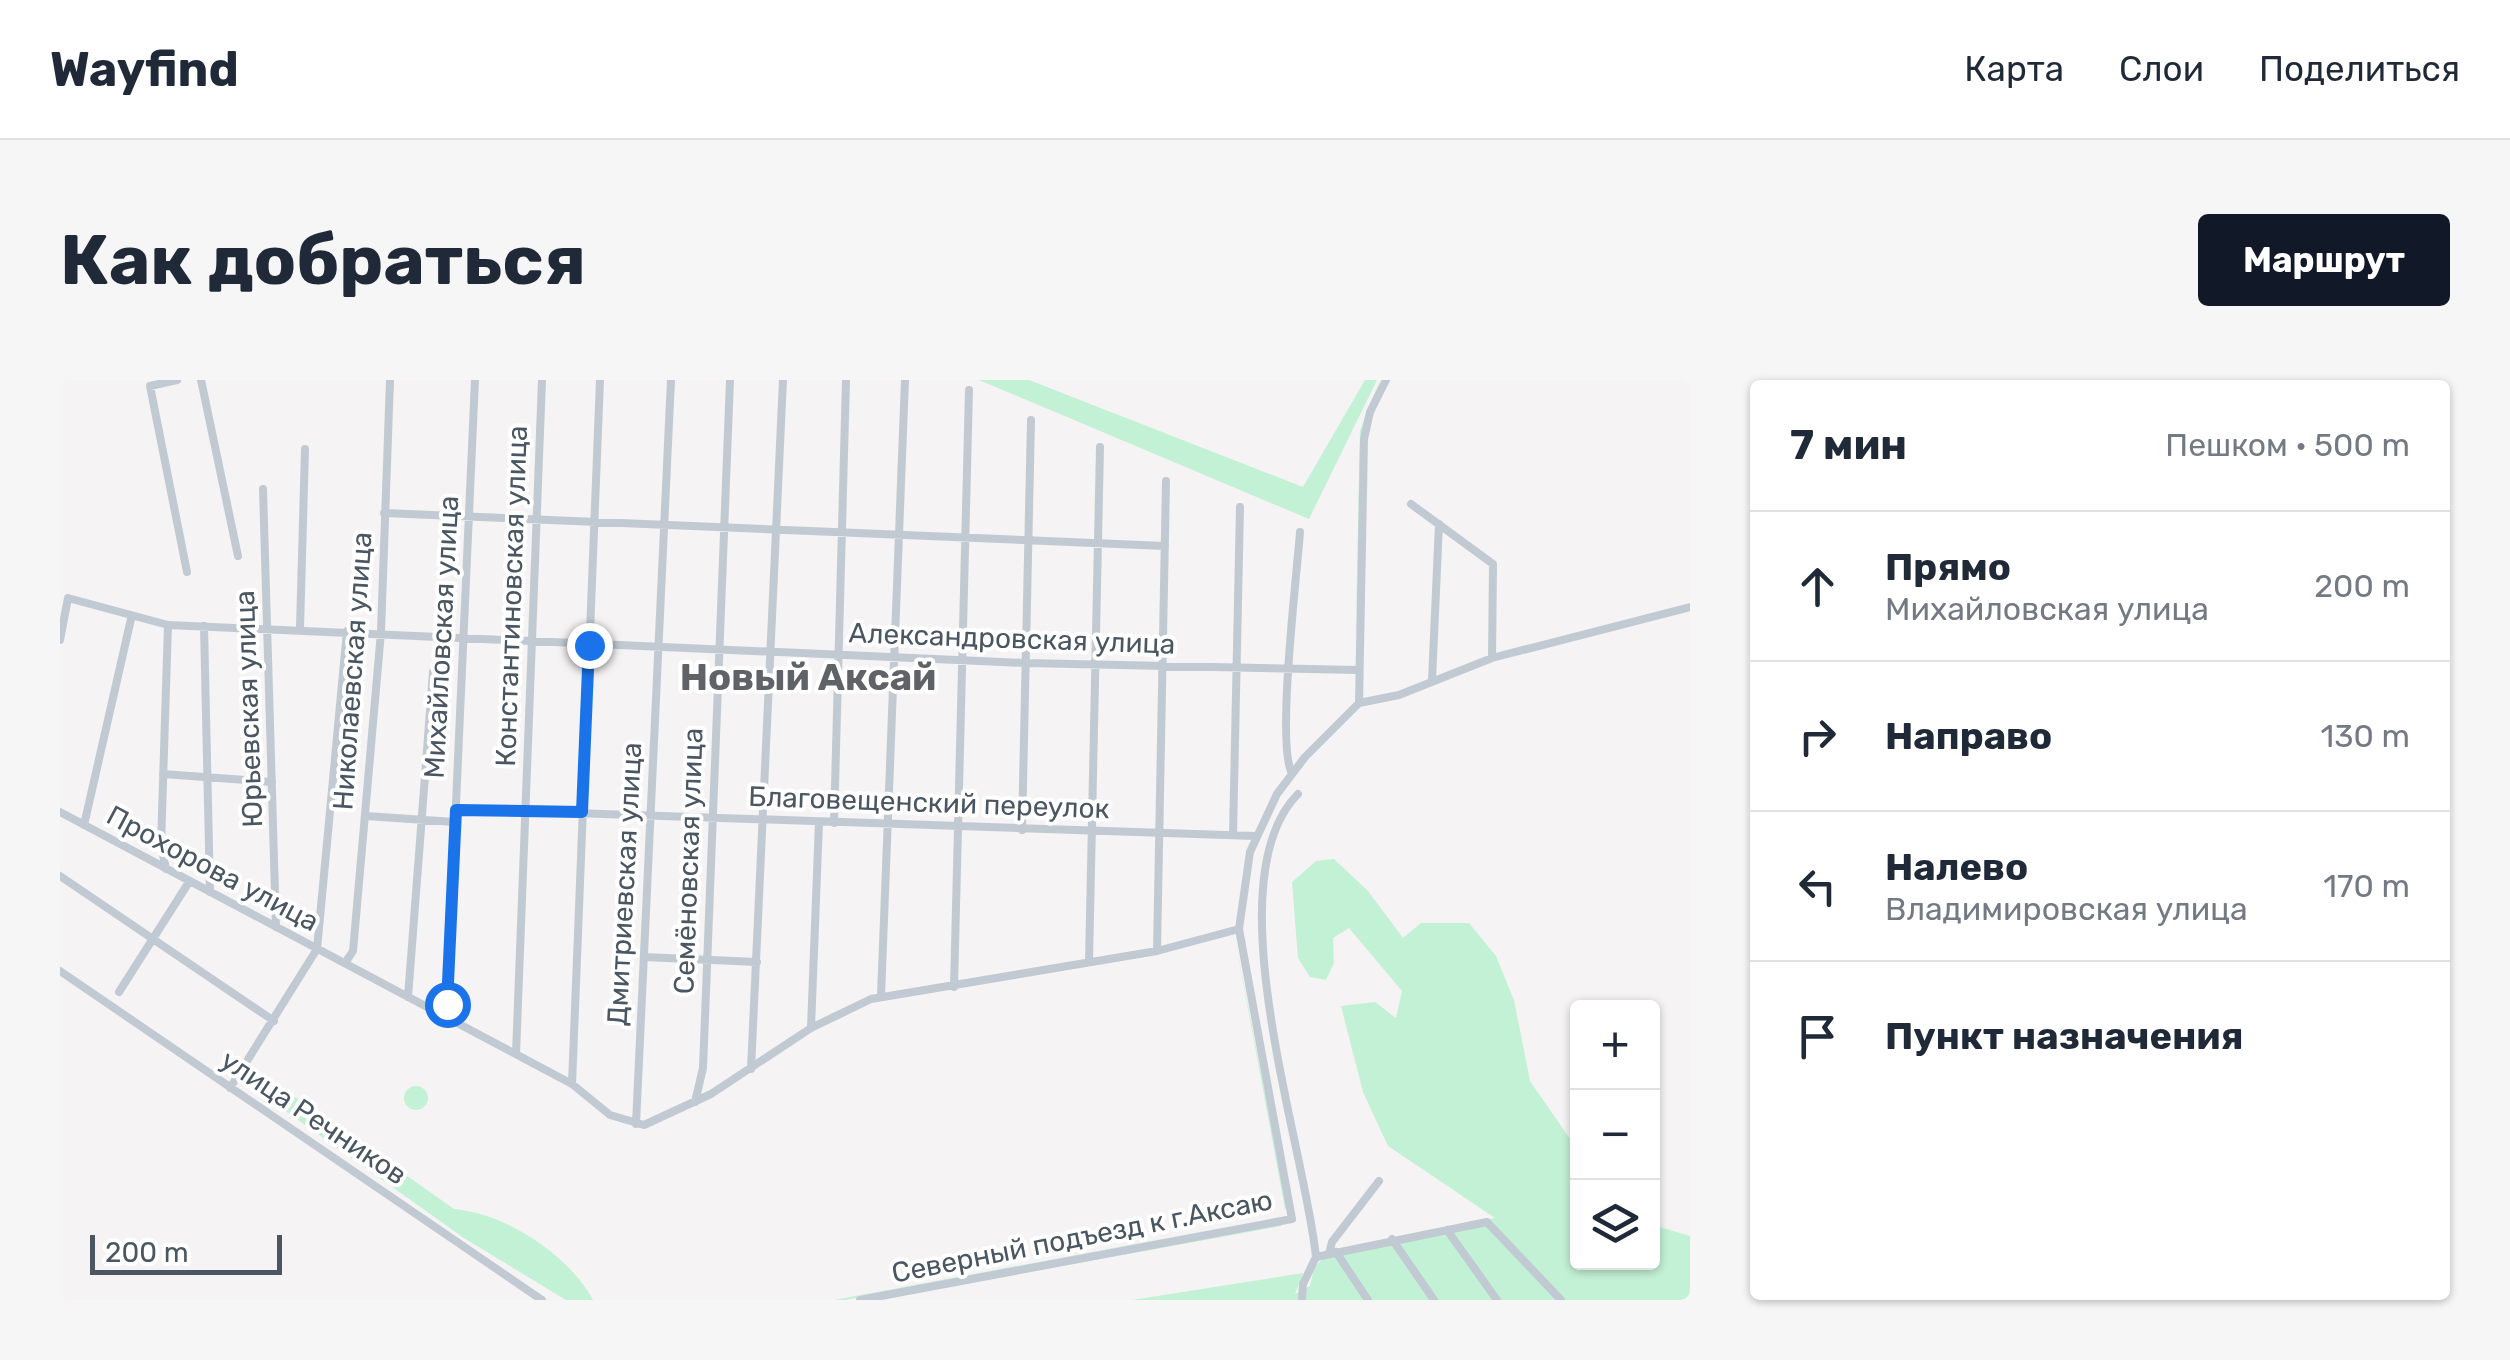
<!DOCTYPE html>
<html lang="ru">
<meta charset="utf-8">
<style>
body{margin:0;font-family:Rubik,sans-serif;background:#f6f6f7;color:#1f2937}
.controls{position:absolute;right:30px;bottom:30px;display:grid;overflow:hidden;border-radius:10px;box-shadow:0 2px 8px #0004}
.controls button{width:90px;height:90px;display:grid;place-items:center;padding:0;border:0;border-bottom:2px solid #e0e1e3;background:#fff;color:#1f2937;font:50px sans-serif}
.scale{position:absolute;left:30px;bottom:25px;width:192px;box-sizing:border-box;padding-left:10px;border:5px solid #4a5661;border-top:0;font-size:28px;line-height:35px;white-space:nowrap;color:#4a5661;-webkit-text-stroke:8px #fff;paint-order:stroke}
.stop{position:absolute;width:30px;height:30px;margin:-22px;border:8px solid #1a73e8;border-radius:50%;background:#fff}
.stop.end{background:#1a73e8;border-color:#fff;box-shadow:0 2px 10px #0008}
.list{margin:0;padding:0;list-style:none}
h2{display:flex;justify-content:space-between;align-items:center;height:130px;margin:0;padding:0 40px;font-size:42px}
h2 small{font-size:32px;font-weight:400;color:#747a83}
.list li{display:grid;grid-template-columns:65px 1fr auto;gap:30px;align-items:center;box-sizing:border-box;height:150px;padding:0 40px;border-top:2px solid #e0e1e3}
.list b{display:block;font-size:38px;white-space:nowrap}
.list p{margin:0;font-size:32px;white-space:nowrap;color:#747a83}
.list em{font-size:32px;font-style:normal;color:#747a83}
.icon{flex:none;width:55px;height:55px;fill:none;stroke:currentColor;stroke-width:2;stroke-linecap:round;stroke-linejoin:round}
.map{position:relative;flex:none;width:1630px;height:920px;overflow:hidden;border-radius:10px}
header{display:flex;align-items:center;gap:60px;box-sizing:border-box;height:140px;padding:0 50px;background:#fff;border-bottom:2px solid #e0e1e3}
header strong{font-size:48px}
nav{display:flex;gap:55px;margin-inline-start:auto;font-size:35px}
.intro{display:flex;align-items:center;justify-content:space-between;box-sizing:border-box;height:240px;padding:0 60px}
h1{margin:0;font-size:70px}
.button{padding:25px 45px;border-radius:10px;background:#111827;color:#fff;font-size:35px;font-weight:700}
main{display:flex;gap:60px;padding:0 60px}
aside{flex:1;background:#fff;border-radius:10px;box-shadow:0 2px 8px #0004}
.map>svg:first-child{display:block}
</style>
<header>
<strong>Wayfind</strong>
<nav><a>Карта</a><a>Слои</a><a>Поделиться</a></nav>
</header>
<div class="intro"><h1>Как добраться</h1><a class="button">Маршрут</a></div>
<main>
<div class="map">
<svg width="1630" height="920" viewBox="0 0 1630 920">
<rect width="100%" height="100%" fill="#f5f3f3"/>
<!-- green -->
<path fill="#c3f1d5" d="M 919,0 L 969,0 L 1243,107 L 1305,0 L 1317,0 L 1249,139 Z
M 1320,0 L 1301,56 L 1295,286 L 1300,50 Z
M 1274,479 L 1308,511 L 1343,558 L 1361,543 L 1409,543 L 1436,576 L 1454,620 L 1470,701 L 1517,769 L 1518,882 L 1592,882 L 1593,845 L 1630,856 L 1630,920 L 1072,920 L 1243,893 L 1235,914 L 1250,906 L 1254,888 L 1270,871 L 1435,838 L 1328,766 L 1303,712 L 1281,626 L 1315,622 L 1336,638 L 1342,611 L 1289,548 L 1273,558 L 1274,583 L 1266,600 L 1250,597 L 1238,578 L 1232,502 L 1256,481 Z
M 1174,553 L 1227,828 L 1225,829 Z
M344 718a12 12 0 1 1 24 0a12 12 0 1 1-24 0Z
M 235,717 L 394,829 C 445,833 509,875 533,920 L 506,920 L 404,858 L 224,730 Z
M 1220,837 L 785,920 L 774,920 Z
M 1221,844 L 1221,846 L 816,920 Z"/>
<g fill="none" stroke-linecap="round" stroke-linejoin="round">
<!-- minor -->
<path stroke="#c1cad2" stroke-width="8" d="M 117,0 L 90,6 L 127,192
M 141,0 L 178,176
M 203,109 L 216,547
M 1351,124 L 1433,184 L 1432,278
M 324,133 L 1105,166
M 144,246 L 150,512
M 240,248 L 245,69
M 0,260 L 8,218 L 108,245 L 965,283 L 1299,290
M 1372,300 L 1379,144
M 1299,323 L 1304,59 L 1310,32 L 1326,0
M 1232,393 C 1216,366 1237,194 1240,152
M 103,394 L 212,402
M 1238,414 C 1152,500 1245,766 1256,877
M 395,429 L 1195,456
M 0,432 L 512,704 L 550,735 L 584,745 L 651,714 L 751,648 L 811,619 L 1097,571 L 1179,549
M 306,436 L 395,442
M 774,443 L 786,0
M 24,445 L 71,239
M 962,450 L 971,40
M 1173,455 L 1180,127
M 106,489 L 101,465 L 108,245
M 0,496 L 214,641
M 1097,571 L 1106,101
M 584,577 L 697,582
M 1029,582 L 1040,67
M 285,583 L 293,571 L 321,252 L 330,0
M 0,591 L 482,920
M 894,607 L 909,10
M 59,612 L 129,502
M 821,616 L 845,0
M 348,617 L 373,292
M 381,635 L 387,624 L 415,0
M 751,648 L 759,442
M 456,674 L 482,0
M 691,689 L 723,0
M 512,704 L 540,0
M 170,708 L 257,569 L 287,251
M 635,722 L 643,688 L 670,0
M 576,744 L 611,0
M 1387,850 L 1437,920
M 1332,859 L 1374,920
M 1276,872 L 1308,920
M 1269,874 L 1272,862 L 1319,801
M 1256,877 L 1427,842 L 1501,920
M 800,920 L 1232,839 L 1179,549 L 1190,472 L 1217,414 L 1245,377 L 1299,323 L 1339,315 L 1432,278 L 1630,227
M 1242,920 L 1243,904 L 1256,877"/>
</g>
<g fill="none" stroke-linecap="round" stroke-linejoin="round">
<!-- route -->
<path stroke="#1a73e8" stroke-width="12" d="M 387,624 L 396,430 L 522,432 L 529,265"/>
</g>
<g text-anchor="middle" stroke-width="8" stroke-linejoin="round" paint-order="stroke">
<!-- street labels -->
<g font-size="28" fill="#4a5661" stroke="#fff">
<text transform="translate(451 216) rotate(-88)" y="10">Константиновская улица</text>
<text transform="translate(381 257) rotate(-87)" y="10">Михайловская улица</text>
<text transform="translate(952 258) rotate(2)" y="10">Александровская улица</text>
<text transform="translate(292 291) rotate(-86)" y="10">Николаевская улица</text>
<text transform="translate(188 329) rotate(-92)" y="10">Юрьевская улица</text>
<text transform="translate(869 422) rotate(2)" y="10">Благовещенский переулок</text>
<text transform="translate(628 481) rotate(-88)" y="10">Семёновская улица</text>
<text transform="translate(153 488) rotate(28)" y="10">Прохорова улица</text>
<text transform="translate(564 504) rotate(-87)" y="10">Дмитриевская улица</text>
<text transform="translate(254 737) rotate(34)" y="10">улица Речников</text>
<text transform="translate(1022 856) rotate(-11)" y="10">Северный подъезд к г.Аксаю</text>
</g>
<!-- district labels -->
<g font-size="38" font-weight="bold" fill="#5f6368" stroke="#fff">
<text x="748" y="310">Новый Аксай</text>
</g>
</g>
</svg>
<div class="controls">
<button>+</button>
<button>−</button>
<button><svg class="icon" aria-label="layers" viewBox="0 0 24 24"><path d="M12 4l9 5-9 5-9-5zM3 14l9 5 9-5"/></svg></button>
</div>
<div class="scale">200 m</div>
<div class="stop" style="left:387px;top:624px"></div>
<div class="stop end" style="left:529px;top:265px"></div>
</div>
<aside>
<h2>7 мин<small>Пешком · 500 m</small></h2>
<ul class="list">
<li><svg class="icon" aria-label="ahead" viewBox="0 0 24 24"><path d="M12 20V5M6 11l6-6 6 6"/></svg><div><b>Прямо</b><p>Михайловская улица</p></div><em>200 m</em></li>
<li><svg class="icon" aria-label="right" viewBox="0 0 24 24"><path d="M7 20v-9h11M14 6l5 5-5 5"/></svg><div><b>Направо</b></div><em>130 m</em></li>
<li><svg class="icon" aria-label="left" viewBox="0 0 24 24"><path d="M17 20v-9H6M10 6l-5 5 5 5"/></svg><div><b>Налево</b><p>Владимировская улица</p></div><em>170 m</em></li>
<li><svg class="icon" aria-label="arrive" viewBox="0 0 24 24"><path d="M6 21V4h12l-3 4 3 4H6"/></svg><div><b>Пункт назначения</b></div></li>
</ul>
</aside>
</main>
